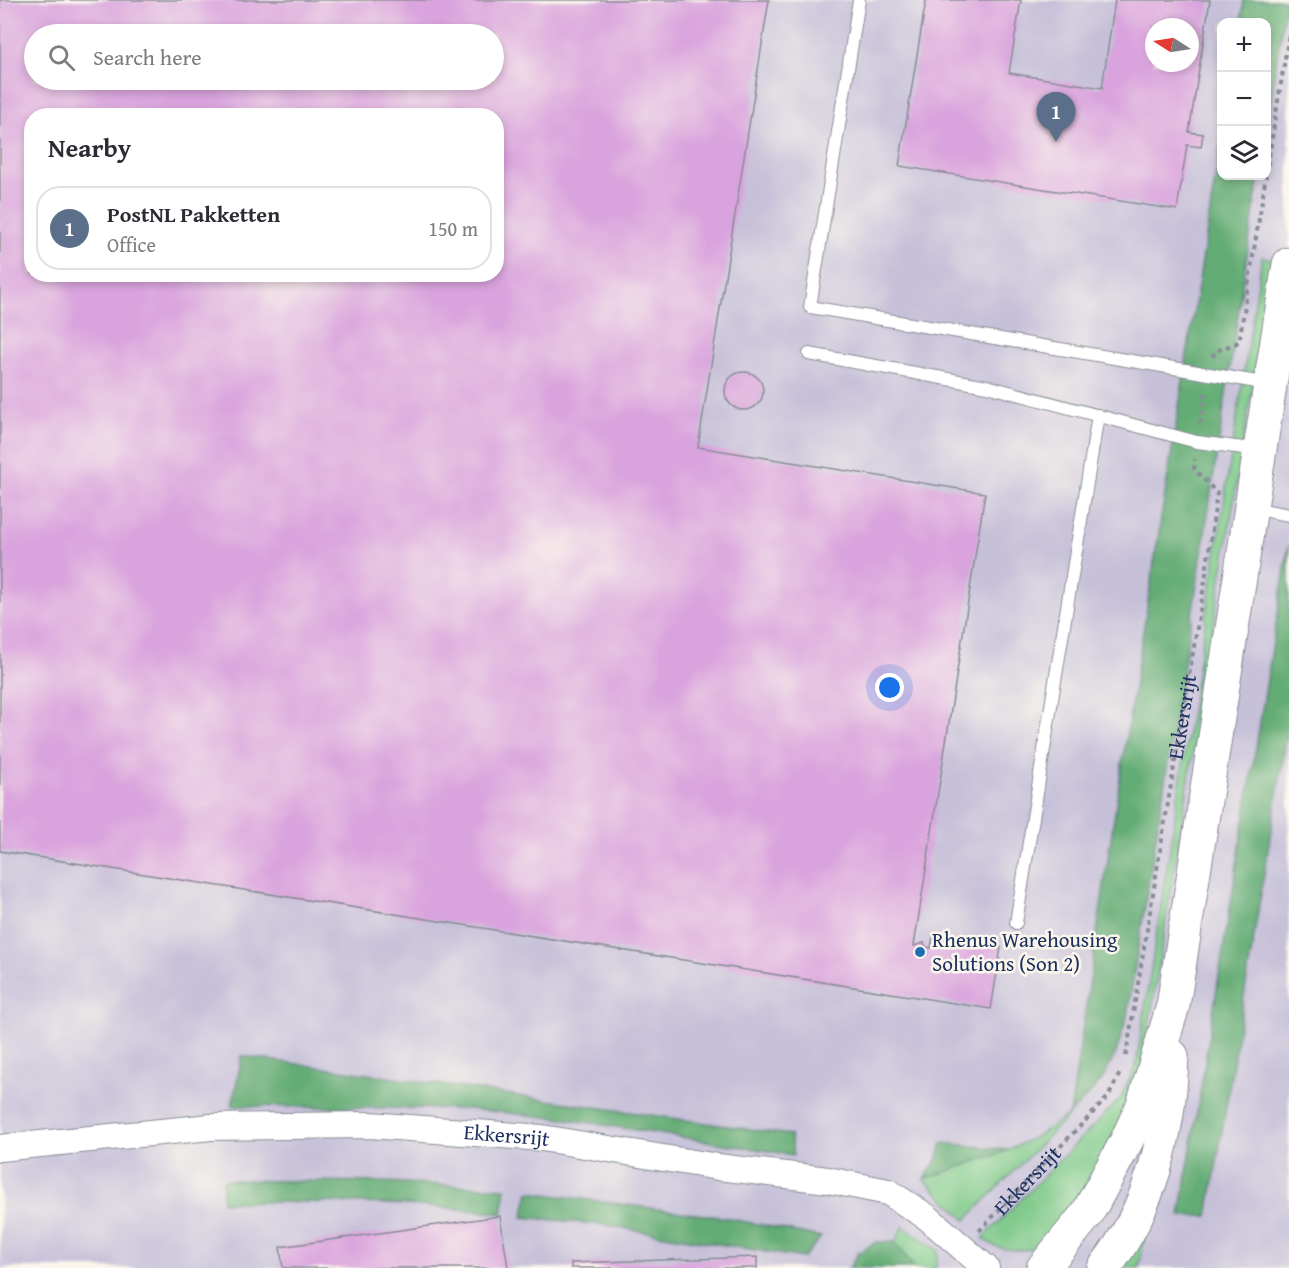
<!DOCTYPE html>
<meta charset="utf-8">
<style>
body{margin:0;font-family:"Gentium Book Plus",serif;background:#f2f2f3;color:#2b2b33}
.controls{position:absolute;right:18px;top:18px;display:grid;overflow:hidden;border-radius:12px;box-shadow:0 3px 9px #0003}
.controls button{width:54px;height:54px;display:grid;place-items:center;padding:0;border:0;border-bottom:2px solid #e1e1e2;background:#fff;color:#2b2b33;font:30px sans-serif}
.compass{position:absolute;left:1145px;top:18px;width:54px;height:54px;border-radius:50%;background:#fff;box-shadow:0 3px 9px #0003;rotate:282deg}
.you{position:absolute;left:890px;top:688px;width:21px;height:21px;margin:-15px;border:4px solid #fff;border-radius:50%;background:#1a73e8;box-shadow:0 0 0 9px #1a73e833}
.badge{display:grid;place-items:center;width:39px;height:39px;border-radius:50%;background:#7c3aed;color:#fff;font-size:20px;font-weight:700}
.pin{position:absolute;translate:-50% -50px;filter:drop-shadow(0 2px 3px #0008)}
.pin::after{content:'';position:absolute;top:32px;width:21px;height:18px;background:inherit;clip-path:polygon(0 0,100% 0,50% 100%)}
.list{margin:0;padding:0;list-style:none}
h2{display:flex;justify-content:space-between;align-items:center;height:78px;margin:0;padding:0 24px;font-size:26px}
h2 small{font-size:20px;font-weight:400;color:#7c7c81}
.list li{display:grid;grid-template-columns:39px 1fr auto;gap:18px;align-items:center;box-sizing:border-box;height:84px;margin:0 12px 12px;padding:0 12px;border:2px solid #e1e1e2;border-radius:24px}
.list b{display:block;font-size:22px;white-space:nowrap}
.list p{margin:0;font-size:20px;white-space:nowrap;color:#7c7c81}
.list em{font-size:20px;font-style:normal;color:#7c7c81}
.icon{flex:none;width:33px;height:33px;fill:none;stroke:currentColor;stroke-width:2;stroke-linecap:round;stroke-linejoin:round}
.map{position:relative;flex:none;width:1289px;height:1268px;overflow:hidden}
.search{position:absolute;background:#fff;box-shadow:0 3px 9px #0003;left:24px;top:24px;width:480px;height:66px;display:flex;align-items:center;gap:15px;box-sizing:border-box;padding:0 21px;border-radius:33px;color:#7c7c81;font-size:22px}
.panel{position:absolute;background:#fff;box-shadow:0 3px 9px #0003;left:24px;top:108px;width:480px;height:174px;border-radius:24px}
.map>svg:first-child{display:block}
</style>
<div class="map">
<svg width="1289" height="1268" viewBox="0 0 1289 1268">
<rect width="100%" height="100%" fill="#fbf7ec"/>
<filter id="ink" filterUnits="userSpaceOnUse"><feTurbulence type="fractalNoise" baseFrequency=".0167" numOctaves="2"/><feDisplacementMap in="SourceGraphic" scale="12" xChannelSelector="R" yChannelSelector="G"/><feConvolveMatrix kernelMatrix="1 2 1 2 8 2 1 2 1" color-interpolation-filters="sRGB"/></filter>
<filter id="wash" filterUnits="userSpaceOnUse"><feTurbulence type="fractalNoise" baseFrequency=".008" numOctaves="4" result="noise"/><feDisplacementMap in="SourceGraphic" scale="24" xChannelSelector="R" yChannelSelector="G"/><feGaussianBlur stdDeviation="1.35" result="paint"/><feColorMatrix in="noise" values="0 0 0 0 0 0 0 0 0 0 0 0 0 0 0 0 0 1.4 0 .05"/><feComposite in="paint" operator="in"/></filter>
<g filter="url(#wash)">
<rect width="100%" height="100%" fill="#f4e8cf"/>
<!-- industrial -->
<path fill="#c6c0d9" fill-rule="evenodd" d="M 0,0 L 1289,0 L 1289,1268 L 0,1268 ZM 1222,22 L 1266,22 L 1266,176 L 1222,176 ZM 1154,27 L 1190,27 L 1190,63 L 1154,63 ZM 34,34 L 494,34 L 494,80 L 34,80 ZM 32,116 L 496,116 L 496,274 L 32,274 Z"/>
<!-- green -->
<path fill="#7ac887" stroke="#4a7c72" stroke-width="1.5" d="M 1262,257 L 1273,259 L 1142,1068 L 1133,1101 L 1074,1205 L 1044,1247 C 1026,1251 997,1253 983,1238 L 1120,1099 L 1136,1066 Z
M 1070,1114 L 966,1220 L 924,1179 L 1009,1150 L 1037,1136 Z
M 1149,1210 L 1139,1268 L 1115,1268 Z
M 903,1226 L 938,1250 L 936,1268 L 914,1268 L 895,1242 Z"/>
<!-- forest -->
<path fill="#63ac74" stroke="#3f6e69" stroke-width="1.5" d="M 1244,0 L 1286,0 L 1267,126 L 1266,22 L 1241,22 Z
M 1221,142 L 1222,176 L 1259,176 L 1201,559 L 1127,1016 L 1116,1053 L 1102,1080 L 1070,1114 L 1123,758 Z
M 1289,544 L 1289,722 L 1208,1216 L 1180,1216 Z
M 242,1056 L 790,1135 L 794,1155 L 566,1119 L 470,1109 L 232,1106 Z
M 942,1143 L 1009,1150 L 924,1179 L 937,1160 Z
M 223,1180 L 383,1182 L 506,1188 L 502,1214 C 409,1201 316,1202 222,1202 Z
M 529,1192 L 727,1218 L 821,1237 L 803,1258 L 604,1225 L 523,1217 Z
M 876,1242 L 895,1242 L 914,1268 L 849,1268 L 858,1253 Z"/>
<g id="blocks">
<!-- building -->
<path fill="#d9a3dd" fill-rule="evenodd" d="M 0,0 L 769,0 L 698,447 L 985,493 L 914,946 L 924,943 L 926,947 L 931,948 L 933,936 L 1001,947 L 991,1009 L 0,851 ZM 34,34 L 494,34 L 494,80 L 34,80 ZM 32,116 L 496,116 L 496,274 L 32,274 Z
M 926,0 L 1021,0 L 1009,73 L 1102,88 L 1115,0 L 1210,0 L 1189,132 L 1203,134 L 1201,147 L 1187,145 L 1177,210 L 899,166 ZM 1154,27 L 1190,27 L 1190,63 L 1154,63 Z
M725 391a19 19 0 1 1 38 0a19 19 0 1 1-38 0Z
M 500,1216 L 508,1268 L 283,1268 L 280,1247 Z
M 757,1257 L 757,1268 L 571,1268 L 571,1263 Z"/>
</g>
</g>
<g filter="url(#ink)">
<use href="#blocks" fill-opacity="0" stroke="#888c96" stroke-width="1.5"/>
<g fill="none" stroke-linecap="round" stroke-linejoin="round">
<defs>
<path id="lane" d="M 859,0 L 810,307 L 1269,384
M 809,354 L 987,386 L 1197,442 L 1259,450
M 1251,508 L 1289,515
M 1016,923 L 1098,415"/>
<g id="street">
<path id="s3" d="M 0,1148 L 211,1127 L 370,1125 L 542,1138 L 718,1167 L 828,1180 L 888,1192 L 927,1217 L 986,1268"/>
</g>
<path id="secondary" d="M 1043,1268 L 1087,1214 L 1126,1142 L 1143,1105 L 1173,1006 L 1289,264
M 1104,1268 C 1151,1209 1170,1130 1172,1056"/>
</defs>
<!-- lane casing -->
<use href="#lane" stroke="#888c96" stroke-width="14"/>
<!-- street casing -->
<use href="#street" stroke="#888c96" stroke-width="28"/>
<!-- secondary casing -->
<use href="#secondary" stroke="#888c96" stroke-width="35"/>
<!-- path -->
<g stroke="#888c96" stroke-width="4" stroke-dasharray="4.5 4.5" stroke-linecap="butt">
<path d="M 1266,174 L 1289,34"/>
<path d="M 1213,357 L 1214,352 L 1239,342 L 1266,176"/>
<path d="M 1200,424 L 1205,390"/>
<path id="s1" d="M 1126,1056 L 1205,580 L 1217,493 L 1194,469 L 1195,459"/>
<path id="s2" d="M 979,1231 L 1108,1097 L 1121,1071"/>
</g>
<!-- lane -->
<use href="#lane" stroke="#fff" stroke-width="12"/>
<!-- street -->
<use href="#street" stroke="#fff" stroke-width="26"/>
<!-- secondary -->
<use href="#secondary" stroke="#fff" stroke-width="33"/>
</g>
</g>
<!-- markers -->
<circle fill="#1f6fb2" stroke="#fbf7ec" stroke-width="2" cx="920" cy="952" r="6"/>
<g text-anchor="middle" stroke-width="5" stroke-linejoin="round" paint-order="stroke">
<!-- street labels -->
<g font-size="21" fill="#1b2f5e" stroke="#fbf7ec">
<text dy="7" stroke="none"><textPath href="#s1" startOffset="344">Ekkersrijt</textPath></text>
<text dy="7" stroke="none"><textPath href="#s3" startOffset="508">Ekkersrijt</textPath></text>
<text dy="7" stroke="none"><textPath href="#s2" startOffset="70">Ekkersrijt</textPath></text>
</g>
<!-- poi labels -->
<g font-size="21" fill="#1b2f5e" stroke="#fbf7ec" text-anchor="start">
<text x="932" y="947">Rhenus Warehousing<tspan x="932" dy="24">Solutions (Son 2)</tspan></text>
</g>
</g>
</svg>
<div class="controls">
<button>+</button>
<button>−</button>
<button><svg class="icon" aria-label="layers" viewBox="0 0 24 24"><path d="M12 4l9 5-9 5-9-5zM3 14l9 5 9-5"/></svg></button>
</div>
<svg class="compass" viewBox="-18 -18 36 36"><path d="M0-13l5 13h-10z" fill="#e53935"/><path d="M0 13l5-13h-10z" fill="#7c7c81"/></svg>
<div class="you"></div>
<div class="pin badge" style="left:1056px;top:142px;background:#5c6f8a">1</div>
<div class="search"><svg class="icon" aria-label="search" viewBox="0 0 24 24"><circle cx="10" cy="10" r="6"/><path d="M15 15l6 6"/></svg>Search here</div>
<section class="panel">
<h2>Nearby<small></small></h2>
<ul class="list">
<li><span class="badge" style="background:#5c6f8a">1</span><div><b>PostNL Pakketten</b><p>Office</p></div><em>150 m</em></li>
</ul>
</section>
</div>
